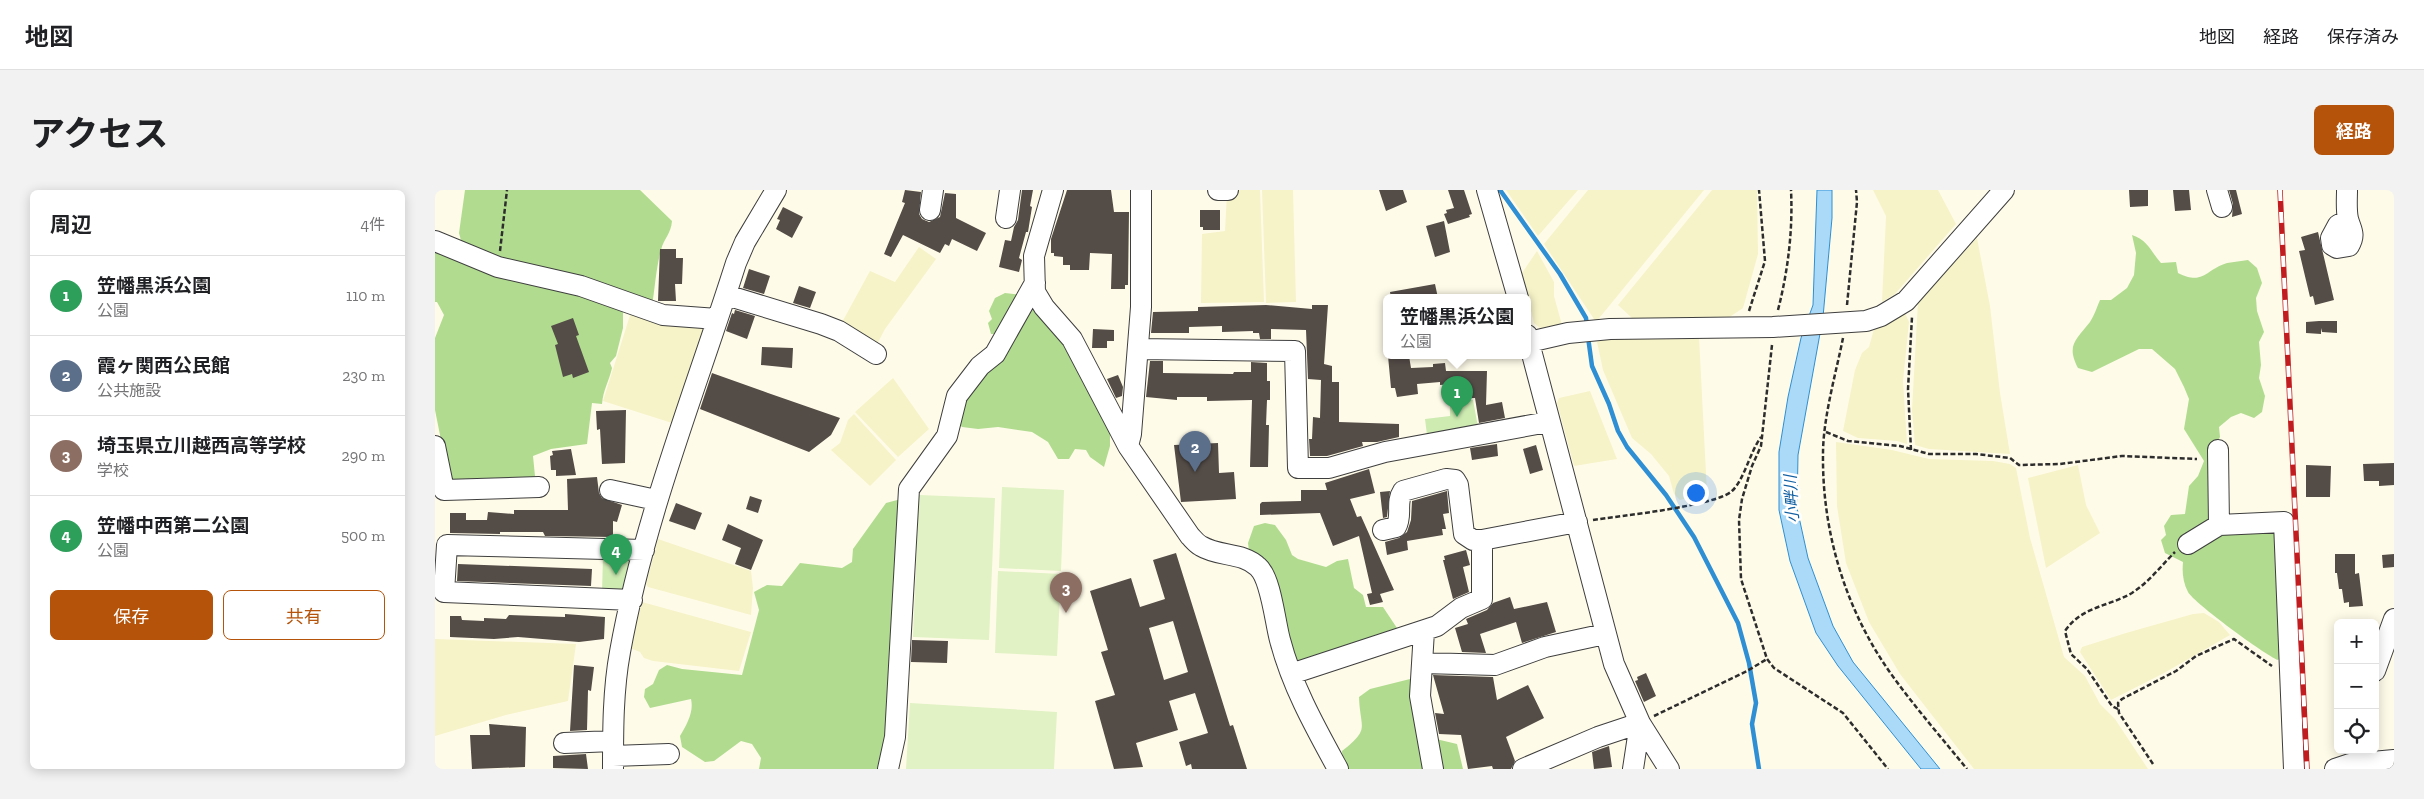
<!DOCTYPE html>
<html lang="ja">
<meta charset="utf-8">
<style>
body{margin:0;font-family:"Zilla Slab","Noto Sans JP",serif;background:#f2f2f2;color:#202124}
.controls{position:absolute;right:15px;bottom:15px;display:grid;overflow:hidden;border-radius:8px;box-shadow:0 2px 12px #0003}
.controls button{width:45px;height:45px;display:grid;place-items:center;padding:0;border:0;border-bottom:1px solid #e0e0e0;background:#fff;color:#202124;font:25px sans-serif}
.you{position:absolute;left:1260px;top:302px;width:18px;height:18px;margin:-12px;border:4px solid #fff;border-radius:50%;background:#1a73e8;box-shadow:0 0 0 8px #1a73e833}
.badge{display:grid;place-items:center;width:32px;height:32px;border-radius:50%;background:#b45309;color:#fff;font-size:16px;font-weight:700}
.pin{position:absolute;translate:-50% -41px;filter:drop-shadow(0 1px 2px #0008)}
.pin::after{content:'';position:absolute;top:26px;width:18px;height:15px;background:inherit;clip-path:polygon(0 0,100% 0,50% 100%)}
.popup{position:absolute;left:948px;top:104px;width:148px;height:65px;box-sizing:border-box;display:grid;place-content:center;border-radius:8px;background:#fff;filter:drop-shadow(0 1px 4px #0005);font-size:16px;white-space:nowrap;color:#757577}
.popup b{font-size:19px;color:#202124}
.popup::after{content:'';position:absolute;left:50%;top:100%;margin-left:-10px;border:10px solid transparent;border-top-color:#fff}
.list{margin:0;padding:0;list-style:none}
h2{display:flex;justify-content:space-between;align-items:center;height:65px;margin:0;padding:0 20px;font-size:21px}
h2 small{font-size:16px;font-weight:400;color:#757577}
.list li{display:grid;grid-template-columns:32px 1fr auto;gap:15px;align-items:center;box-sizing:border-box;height:80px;padding:0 20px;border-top:1px solid #e0e0e0}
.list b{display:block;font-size:19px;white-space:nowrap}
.list p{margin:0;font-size:16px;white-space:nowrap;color:#757577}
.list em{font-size:16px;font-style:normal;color:#757577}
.actions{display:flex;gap:10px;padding:15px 20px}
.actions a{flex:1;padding:11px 0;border:1px solid #b45309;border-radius:8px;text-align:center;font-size:18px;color:#b45309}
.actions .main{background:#b45309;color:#fff}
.icon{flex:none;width:28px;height:28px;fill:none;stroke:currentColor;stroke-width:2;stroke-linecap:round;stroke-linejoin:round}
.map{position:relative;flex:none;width:1959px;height:579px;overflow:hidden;border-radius:8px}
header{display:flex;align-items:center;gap:30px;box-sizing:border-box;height:70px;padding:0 25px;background:#fff;border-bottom:1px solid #e0e0e0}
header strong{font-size:24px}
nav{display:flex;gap:28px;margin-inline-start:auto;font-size:18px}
.intro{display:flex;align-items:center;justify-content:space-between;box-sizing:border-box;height:120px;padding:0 30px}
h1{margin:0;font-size:35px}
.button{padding:12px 22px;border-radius:8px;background:#b45309;color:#fff;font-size:18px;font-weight:700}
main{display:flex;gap:30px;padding:0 30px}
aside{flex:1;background:#fff;border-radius:8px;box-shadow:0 2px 12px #0003}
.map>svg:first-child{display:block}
</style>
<header>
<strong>地図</strong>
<nav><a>地図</a><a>経路</a><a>保存済み</a></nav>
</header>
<div class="intro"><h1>アクセス</h1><a class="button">経路</a></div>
<main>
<aside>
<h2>周辺<small>4件</small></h2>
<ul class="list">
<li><span class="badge" style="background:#2e9e5b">1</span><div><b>笠幡黒浜公園</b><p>公園</p></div><em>110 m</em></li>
<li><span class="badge" style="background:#5c6f8a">2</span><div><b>霞ヶ関西公民館</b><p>公共施設</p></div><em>230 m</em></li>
<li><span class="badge" style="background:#8d6e63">3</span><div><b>埼玉県立川越西高等学校</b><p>学校</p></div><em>290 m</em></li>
<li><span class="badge" style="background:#2e9e5b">4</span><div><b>笠幡中西第二公園</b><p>公園</p></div><em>500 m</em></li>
</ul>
<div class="actions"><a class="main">保存</a><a>共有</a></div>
</aside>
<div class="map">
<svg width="1959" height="579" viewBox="0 0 1959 579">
<rect width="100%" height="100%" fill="#fffbe9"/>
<!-- farmland -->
<path fill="#f6f3c8" d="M 800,0 L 825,0 L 829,112 L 766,113 L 767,44 L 790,41 L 792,3 Z
M 827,0 L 858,0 L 861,112 L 831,113 Z
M 1071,0 L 1143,0 L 1103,46 Z
M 1153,0 L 1269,0 L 1161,132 L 1109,54 Z
M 1277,0 L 1322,0 L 1323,64 L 1308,118 L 1293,128 L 1197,128 L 1183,115 Z
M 1438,0 L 1503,0 L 1521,34 L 1460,104 L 1447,112 L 1451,26 Z
M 1542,48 L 1555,116 L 1565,203 L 1575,264 L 1494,259 L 1480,255 L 1477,220 L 1483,111 Z
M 484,57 L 501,69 L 450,139 L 440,158 L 405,136 L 435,81 L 460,92 Z
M 1102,61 L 1119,92 L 1119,106 L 1127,135 L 1123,136 L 1105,138 L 1099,133 L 1087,83 Z
M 197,119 L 270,134 L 237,233 L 168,211 Z
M 1470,123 L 1474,132 L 1468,191 L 1472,254 L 1462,251 L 1423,248 L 1408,241 L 1420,180 L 1427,163 L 1434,157 L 1439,139 L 1460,130 Z
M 1167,147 L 1264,147 L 1272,303 L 1245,310 L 1239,304 L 1234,286 L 1216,264 L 1197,248 L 1168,180 L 1162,152 Z
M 458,188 L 494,239 L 463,267 L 420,222 Z
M 1155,201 L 1182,269 L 1139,276 L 1122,213 L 1124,208 Z
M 419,224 L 461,270 L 435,296 L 396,260 L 405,253 L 413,230 Z
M 1401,252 L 1457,260 L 1494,269 L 1558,271 L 1575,274 L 1581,278 L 1595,348 L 1629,467 L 1650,486 L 1665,514 L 1680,529 L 1713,579 L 1539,579 L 1465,484 L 1434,432 L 1411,373 L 1402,316 Z
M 1643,275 L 1651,315 L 1665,343 L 1611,378 L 1593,288 Z
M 223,349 L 316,381 L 318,398 L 316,425 L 213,397 L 211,394 Z
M 207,412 L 316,442 L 304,481 L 218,471 L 209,468 L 205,462 L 195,458 Z
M 1769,423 L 1784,432 L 1795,445 L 1729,483 L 1676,510 L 1645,462 L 1647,457 L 1691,443 L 1758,424 Z
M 0,449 L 141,454 L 133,511 L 71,525 L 0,546 Z"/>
<!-- green -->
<path fill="#ceebb2" d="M 1015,210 L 1038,210 L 1043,237 L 992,245 L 990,229 L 1015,226 Z
M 168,366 L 194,367 L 197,372 L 191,398 L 185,404 L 167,403 Z"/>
<!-- forest -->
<path fill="#b1dc90" d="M 30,0 L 205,0 L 237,31 C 236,44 229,48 226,60 C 221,78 220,98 217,116 L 28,58 L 24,43 Z
M 1697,45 C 1713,50 1716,62 1726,73 L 1741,72 L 1743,83 C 1769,96 1771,79 1792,73 C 1799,72 1806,71 1813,70 L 1822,78 L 1827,93 L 1821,108 L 1822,121 L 1829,142 L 1824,152 L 1826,175 L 1824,188 L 1830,206 L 1827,222 L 1819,228 L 1806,223 L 1796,227 L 1784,237 L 1785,247 L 1779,258 L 1774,325 L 1838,339 L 1845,349 L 1852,463 L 1843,470 C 1830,465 1759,413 1753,402 C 1748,392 1747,383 1748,372 L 1730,363 L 1726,350 L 1731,345 L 1729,336 L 1736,325 L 1750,324 L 1754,296 L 1763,286 L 1769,271 L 1749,239 L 1754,209 L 1749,197 L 1740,179 L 1717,159 L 1704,159 L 1657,182 L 1643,178 C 1631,155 1641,150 1655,132 C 1659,126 1662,117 1665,110 L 1676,110 L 1692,98 L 1699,85 L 1701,63 Z
M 0,60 L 188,119 L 188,138 L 181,166 L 175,173 L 177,178 C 174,191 168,200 167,214 L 157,213 L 152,254 L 116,259 L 98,266 L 100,286 L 94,293 L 15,295 L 0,220 L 0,148 L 9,125 L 2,112 L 0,112 Z
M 570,103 L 588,105 L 626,145 L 675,238 L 675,256 L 669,277 L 655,267 L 651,260 L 640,259 L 634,269 L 623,269 L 613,252 L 597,242 L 563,237 L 543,239 L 527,237 L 519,229 L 563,144 L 556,144 L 553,133 L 557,129 L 554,121 L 560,108 Z
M 466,309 L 456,503 L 446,579 L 324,579 L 326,568 L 317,554 L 306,551 L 279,571 L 270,572 L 247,557 L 245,546 C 252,534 259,522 256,509 L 215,518 L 209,507 L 210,499 L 218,494 L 224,480 L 232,475 L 247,479 L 307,485 L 324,420 L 319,402 L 332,395 L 347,396 L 365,373 L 407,378 L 417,372 L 418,359 L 451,313 Z
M 830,333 L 840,335 L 851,350 L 857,365 L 863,369 L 891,377 L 902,371 L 913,369 L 919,398 L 928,405 L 931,417 L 948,417 L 962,438 L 961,459 L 937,469 L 864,476 L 814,361 L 813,353 L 819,336 Z
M 975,489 L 978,500 L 1001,549 L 1022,554 L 1028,579 L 913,579 L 908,572 L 907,561 C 936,538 925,539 924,507 L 935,499 Z"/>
<!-- pitch -->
<path fill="#e1f2c4" d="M 567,297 L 629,300 L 626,381 L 564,378 Z
M 484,305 L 560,308 L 554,450 L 478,447 Z
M 563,381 L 626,384 L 622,466 L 560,463 Z
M 475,513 L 622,522 L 619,579 L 471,579 Z"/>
<!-- water -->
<path fill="#abdaf9" stroke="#2e8fd4" d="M 1382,0 L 1397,0 L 1397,28 L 1388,127 L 1363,265 L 1362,318 L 1373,368 L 1398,436 L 1418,472 L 1505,579 L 1486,579 L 1403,476 L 1381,443 L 1355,371 L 1344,320 L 1344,262 L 1353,207 L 1366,148 L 1378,115 Z"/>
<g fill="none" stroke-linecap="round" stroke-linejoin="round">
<!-- stream -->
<path stroke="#2e8fd4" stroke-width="4.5" d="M 1065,0 L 1125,84 L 1151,128 L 1152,136
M 1153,147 L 1157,176 L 1174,214 L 1183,241 L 1192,257 L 1231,305 L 1259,347 L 1303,433 L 1314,473 L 1321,513 L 1317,534 L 1324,579"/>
</g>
<!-- building -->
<path fill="#544c47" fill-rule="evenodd" d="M 470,0 L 486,2 L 484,24 L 487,29 L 494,32 L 505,27 L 510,3 L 521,4 L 521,28 L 551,43 L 542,61 L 517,49 L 514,56 L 510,54 L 505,63 L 468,45 L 456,67 L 449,64 L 470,13 L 467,12 Z
M 587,0 L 598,0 L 595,16 L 597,17 L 593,42 L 591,42 L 584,68 L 587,70 L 584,82 L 564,77 L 570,50 L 576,51 L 579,37 L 583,30 Z
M 632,0 L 676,0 L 679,22 L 694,22 L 693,95 L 690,95 L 690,99 L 676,99 L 677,64 L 655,63 L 654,80 L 635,80 L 635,75 L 628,75 L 628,67 L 619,66 L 619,63 L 616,63 L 616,49 Z
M 944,0 L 968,0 L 972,12 L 951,21 Z
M 1013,0 L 1029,0 L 1037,24 L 1034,25 L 1035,27 L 1013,34 L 1009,24 L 1012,23 L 1011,20 L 1019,18 Z
M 1694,0 L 1713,0 L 1713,16 L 1695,17 Z
M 1738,0 L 1754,0 L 1756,20 L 1740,21 Z
M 1794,0 L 1801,0 L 1807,24 L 1797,27 L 1798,14 Z
M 348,17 L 368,27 L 357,48 L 341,39 L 345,30 L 342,29 Z
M 765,20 L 785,20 L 785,40 L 768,40 L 768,37 L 765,37 Z
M 1009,31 L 1015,62 L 1000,67 L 991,36 Z
M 1883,42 L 1899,110 L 1880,115 L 1878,106 L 1875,107 L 1864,61 L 1870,60 L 1866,47 Z
M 225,59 L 241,59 L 241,68 L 248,68 L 247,94 L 240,94 L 241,111 L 223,111 Z
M 314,79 L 335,86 L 329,104 L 308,98 Z
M 1000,94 L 1003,108 L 956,108 L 955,102 Z
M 364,96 L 381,102 L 375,118 L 358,113 Z
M 831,115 L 877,119 L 877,115 L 893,115 L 889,174 L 897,176 L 897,192 L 904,192 L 904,232 L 964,234 L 964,247 L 942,252 L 927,252 L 928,256 L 892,266 L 875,266 L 874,249 L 877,249 L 878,227 L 885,228 L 886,190 L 873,189 L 871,140 L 836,139 L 836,149 L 825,149 L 824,143 L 818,143 L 818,141 L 787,142 L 787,136 L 754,137 L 754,143 L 716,143 L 718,122 L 763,121 L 763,117 Z
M 300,120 L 320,126 L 312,149 L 291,141 L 297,123 L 299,124 Z
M 138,128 L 144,145 L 141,146 L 154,182 L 138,188 L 137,184 L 128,187 L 120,155 L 123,154 L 116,136 Z
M 1884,131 L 1902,131 L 1902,143 L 1887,142 L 1886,138 L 1886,144 L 1871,143 L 1871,132 Z
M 658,139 L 679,140 L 679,151 L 672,151 L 672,158 L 657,158 Z
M 327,157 L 358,158 L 357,178 L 326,175 Z
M 953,166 L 974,166 L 976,178 L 998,177 L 998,174 L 1010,173 L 1011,181 L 1052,181 L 1051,215 L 1067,212 L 1070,228 L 1044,233 L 1040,208 L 1018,208 L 1018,194 L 1005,195 L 1005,192 L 982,194 L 983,204 L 962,207 L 960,198 L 956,198 Z
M 715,171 L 728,171 L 728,183 L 798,184 L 799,182 L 816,182 L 816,172 L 832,173 L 832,191 L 835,191 L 835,210 L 832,210 L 831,235 L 834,235 L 833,277 L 815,277 L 817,210 L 772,211 L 772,207 L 742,207 L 742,210 L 711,207 Z
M 277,183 L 333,203 L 405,228 L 396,245 L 374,262 L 265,219 Z
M 683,185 L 688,197 L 687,206 L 681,208 L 672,189 Z
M 191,220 L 190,273 L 167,274 L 165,239 L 162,240 L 161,221 Z
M 783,253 L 784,283 L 799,282 L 801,309 L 746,312 L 739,255 Z
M 1062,254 L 1063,266 L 1037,270 L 1035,258 Z
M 1101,255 L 1108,280 L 1095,284 L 1088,259 Z
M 136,259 L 141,285 L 121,286 L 121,280 L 116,280 L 115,266 L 118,265 L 117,261 Z
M 1959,273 L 1959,295 L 1944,296 L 1944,291 L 1929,291 L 1928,274 Z
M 1871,275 L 1896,276 L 1895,307 L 1871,307 Z
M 934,279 L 940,303 L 915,309 L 922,327 L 926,326 L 959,400 L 945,404 L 948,412 L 935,415 L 932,404 L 937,403 L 924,346 L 898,356 L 885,323 L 825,325 L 825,314 L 827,312 L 866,311 L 866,300 L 892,300 L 890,293 Z
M 162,287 L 164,303 L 167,308 L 187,315 L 182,332 L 178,331 L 178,347 L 110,346 L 108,342 L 65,342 L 65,344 L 15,343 L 15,323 L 31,323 L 31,330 L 52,330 L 53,322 L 79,324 L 79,320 L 133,320 L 132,289 Z
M 955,301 L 952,327 L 948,328 L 945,302 Z
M 1012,301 L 1014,323 L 1008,324 L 1011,339 L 1007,339 L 1008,345 L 972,351 L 973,360 L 952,365 L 950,352 L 964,348 L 972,342 L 976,330 L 977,311 Z
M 315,306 L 327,310 L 323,323 L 311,319 Z
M 241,313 L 267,323 L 260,340 L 234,331 Z
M 293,334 L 328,350 L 316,380 L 300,374 L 306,358 L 287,350 Z
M 1031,360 L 1035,375 L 1028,377 L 1034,402 L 1018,409 L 1008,370 L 1010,370 L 1009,366 Z
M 741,363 L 795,536 L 798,535 L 812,579 L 757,579 L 756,574 L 751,576 L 744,552 L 773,543 L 760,503 L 734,511 L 743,540 L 701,553 L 708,577 L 679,579 L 660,511 L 680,505 L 666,462 L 673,460 L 655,401 L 696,388 L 705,417 L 730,409 L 718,370 ZM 738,431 L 753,482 L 729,490 L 714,438 Z
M 1900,364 L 1920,364 L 1920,384 L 1924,383 L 1928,416 L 1914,417 L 1914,412 L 1909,413 L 1907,399 L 1904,399 L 1902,383 L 1900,383 Z
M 1959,364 L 1959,377 L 1948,378 L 1947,365 Z
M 23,374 L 157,379 L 156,396 L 22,391 Z
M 1075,407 L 1079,419 L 1112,412 L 1121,442 L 1087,453 L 1081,432 L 1045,444 L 1051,463 L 1027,462 L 1020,438 L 1033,434 L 1031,429 L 1052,420 L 1058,413 Z
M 130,424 L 170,427 L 169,449 L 144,452 L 83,447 L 59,449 L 15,447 L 15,426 L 26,426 L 27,430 L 49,431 L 49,428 L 71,429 L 74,425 L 130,427 Z
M 477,450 L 513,451 L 512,473 L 476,472 Z
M 139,475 L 159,477 L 156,501 L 153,500 L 152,540 L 135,541 Z
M 1211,483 L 1221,506 L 1209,512 L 1200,491 L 1203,490 L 1202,487 Z
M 998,485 L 1058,487 L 1062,510 L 1093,495 L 1109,528 L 1071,547 L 1080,571 L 1076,579 L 1058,579 L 1057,576 L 1033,579 L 1026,545 L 1004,544 L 1000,523 L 1009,524 Z
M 54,534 L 91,537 L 90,577 L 37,579 L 35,545 L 55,545 Z
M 1174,556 L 1177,577 L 1159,579 L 1157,562 Z
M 151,564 L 153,579 L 118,578 L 118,566 Z"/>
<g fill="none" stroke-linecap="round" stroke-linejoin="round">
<defs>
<path id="minor" d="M 618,0 L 599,66 L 600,102 L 609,117 L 637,149 L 693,256
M 706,0 L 706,117 L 696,244 L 693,256 L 755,346 C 758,349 762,354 766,356 C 784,367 808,362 823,377 C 836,388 840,432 845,450 C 857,496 880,537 903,579
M 783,0 L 793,0
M 1052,0 L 1083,108
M 1782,0 L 1787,17
M 1912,0 C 1912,9 1911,20 1913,29 C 1916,40 1921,44 1914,56 L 1902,58 L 1897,55 L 1896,48 L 1903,35 L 1913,30
M 495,20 L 498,0
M 571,28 L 575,0
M 0,51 L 63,77 L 146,96 L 228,125 L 282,129
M 291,105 L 386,134 L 404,141 L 441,164
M 1092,145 L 1179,474 L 1205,533 L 1234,579
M 1094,152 L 1133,143 L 1175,139 L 1338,137 L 1431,131 L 1446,126 L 1471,111 L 1569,0
M 703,159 L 860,161 L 863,278 L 894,278 L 950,262 L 1113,232
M 0,256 L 9,300 L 104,297
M 1783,260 L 1784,335
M 175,300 L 221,310
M 948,340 L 961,337 C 968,325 960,313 968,301 L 1011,289 L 1020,290 L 1023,295 L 1029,344 L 1038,350 L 1047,350 L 1142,332
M 1753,354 L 1784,335 L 1849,332 L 1859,579
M 197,410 L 9,402 L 12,355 L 209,360
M 989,441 L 985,506 L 998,579
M 988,473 L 1060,475 L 1110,457 L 1170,444
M 1940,481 L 1959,429
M 856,484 L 1002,436 L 1026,418 L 1047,409 L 1047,350
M 129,553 L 178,551
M 178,566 L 234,564
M 178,579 C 178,540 178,500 185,462 C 209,328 260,202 301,73 L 310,52 L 341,0
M 453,579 L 460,547 L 474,299 L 512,246 L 522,206 L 545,176 L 560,164 L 600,93
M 1088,579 L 1163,547 L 1205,533
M 1198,579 L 1205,533
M 1900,579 L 1915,574 L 1959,570"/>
</defs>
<!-- minor casing -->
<use href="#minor" stroke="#3e3e3e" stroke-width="22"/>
<!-- path -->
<path stroke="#2d2d2d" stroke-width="2.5" stroke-dasharray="5 2.5" stroke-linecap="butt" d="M 65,61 L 72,0
M 1412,115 L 1422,12 L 1421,0
M 1343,120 C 1353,81 1358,40 1356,0
M 1314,121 L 1330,71 L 1324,0
M 1408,148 C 1401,183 1388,228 1388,264 C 1387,341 1410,418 1454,481 C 1478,515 1506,547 1532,579
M 1337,155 L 1326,256 L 1317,276 L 1307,309 L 1304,330 L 1306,389 L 1332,469 L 1339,478 L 1408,523 L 1453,579
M 1391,242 L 1413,251 L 1465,256 L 1494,264 L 1541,264 L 1575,268 L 1584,275 L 1625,274 L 1687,266 L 1762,269
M 1476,260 L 1473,199 L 1477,127
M 1158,330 C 1184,326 1281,316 1297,301 C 1309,290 1315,262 1326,247
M 1683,519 L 1677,516 L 1652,479 L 1636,464 L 1630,441 C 1647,416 1673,417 1697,403 C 1714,392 1726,376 1740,362
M 1219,526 L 1312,481 L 1332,469
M 1718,574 L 1684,523 L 1683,513 L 1687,509 L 1741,481 L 1761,466 L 1799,449 L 1837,476"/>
<!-- minor -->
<use href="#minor" stroke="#fff" stroke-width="20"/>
<defs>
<path id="rail" d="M 1845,0 L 1872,579"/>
</defs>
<!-- rail casing -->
<use href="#rail" stroke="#c11d21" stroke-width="5.5"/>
<!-- rail -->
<use href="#rail" stroke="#fff" stroke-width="4" stroke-dasharray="11" stroke-linecap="butt"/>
</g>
<g text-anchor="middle" stroke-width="5" stroke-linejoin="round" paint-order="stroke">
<!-- water labels -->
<g font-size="16" font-style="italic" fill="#0f5fa2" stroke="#fff">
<text transform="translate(1356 309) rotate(-93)" y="6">小畔川</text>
</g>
</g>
</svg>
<div class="controls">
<button>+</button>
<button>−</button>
<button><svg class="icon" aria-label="locate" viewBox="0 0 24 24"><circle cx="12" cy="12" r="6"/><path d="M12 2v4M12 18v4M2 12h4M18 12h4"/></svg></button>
</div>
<div class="you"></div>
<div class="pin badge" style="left:1022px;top:227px;background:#2e9e5b">1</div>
<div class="popup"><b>笠幡黒浜公園</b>公園</div>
<div class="pin badge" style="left:760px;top:282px;background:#5c6f8a">2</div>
<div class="pin badge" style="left:631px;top:423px;background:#8d6e63">3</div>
<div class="pin badge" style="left:181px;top:385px;background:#2e9e5b">4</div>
</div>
</main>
